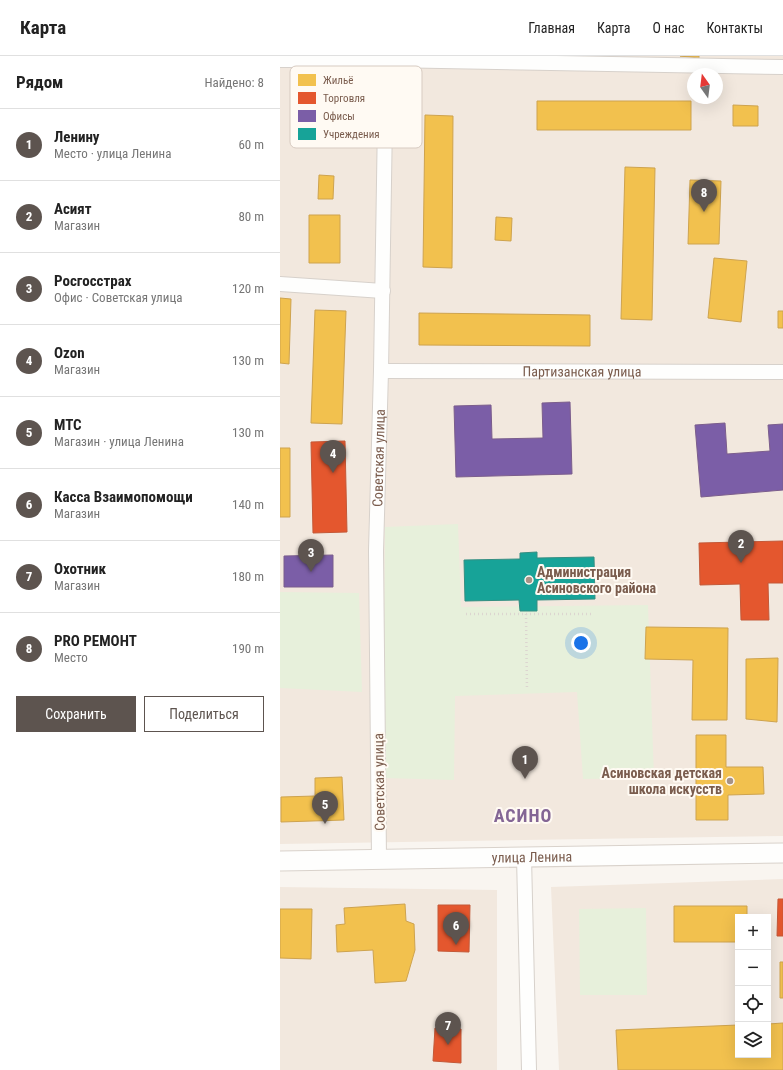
<!DOCTYPE html>
<html lang="ru">
<meta charset="utf-8">
<style>
body{margin:0;font-family:"Roboto Condensed",sans-serif;background:#f2f2f2;color:#222}
.controls{position:absolute;right:12px;bottom:12px;display:grid;overflow:hidden;border-radius:0px;box-shadow:0 4px 16px #0002}
.controls button{width:36px;height:36px;display:grid;place-items:center;padding:0;border:0;border-bottom:1px solid #e0e0e0;background:#fff;color:#222;font:20px sans-serif}
.compass{position:absolute;left:407px;top:12px;width:36px;height:36px;border-radius:50%;background:#fff;box-shadow:0 4px 16px #0002;rotate:346deg}
.you{position:absolute;left:301px;top:587px;width:14px;height:14px;margin:-10px;border:3px solid #fff;border-radius:50%;background:#1a73e8;box-shadow:0 0 0 6px #1a73e833}
.badge{display:grid;place-items:center;width:26px;height:26px;border-radius:50%;background:#5d544f;color:#fff;font-size:13px;font-weight:700}
.pin{position:absolute;translate:-50% -33px;filter:drop-shadow(0 1px 2px #0008)}
.pin::after{content:'';position:absolute;top:21px;width:14px;height:12px;background:inherit;clip-path:polygon(0 0,100% 0,50% 100%)}
.list{margin:0;padding:0;list-style:none}
h2{display:flex;justify-content:space-between;align-items:center;height:52px;margin:0;padding:0 16px;font-size:17px}
h2 small{font-size:13px;font-weight:400;color:#767676}
.list li{display:grid;grid-template-columns:26px 1fr auto;gap:12px;align-items:center;box-sizing:border-box;height:72px;padding:0 16px;border-top:1px solid #e0e0e0}
.list b{display:block;font-size:15px;white-space:nowrap}
.list p{margin:0;font-size:13px;white-space:nowrap;color:#767676}
.list em{font-size:13px;font-style:normal;color:#767676}
.actions{display:flex;gap:8px;padding:12px 16px}
.actions a{flex:1;padding:9px 0;border:1px solid #5d544f;border-radius:0px;text-align:center;font-size:14px;color:#5d544f}
.actions .main{background:#5d544f;color:#fff}
.icon{flex:none;width:22px;height:22px;fill:none;stroke:currentColor;stroke-width:2;stroke-linecap:round;stroke-linejoin:round}
.map{position:relative;flex:none;width:503px;height:1014px;overflow:hidden}
header{display:flex;align-items:center;gap:24px;box-sizing:border-box;height:56px;padding:0 20px;background:#fff;border-bottom:1px solid #e0e0e0}
header strong{font-size:19px}
nav{display:flex;gap:22px;margin-inline-start:auto;font-size:14px}
main{display:flex}
aside{flex:1;background:#fff}
.map>svg:first-child{display:block}
</style>
<header>
<strong>Карта</strong>
<nav><a>Главная</a><a>Карта</a><a>О нас</a><a>Контакты</a></nav>
</header>
<main>
<aside>
<h2>Рядом<small>Найдено: 8</small></h2>
<ul class="list">
<li><span class="badge">1</span><div><b>Ленину</b><p>Место · улица Ленина</p></div><em>60 m</em></li>
<li><span class="badge">2</span><div><b>Асият</b><p>Магазин</p></div><em>80 m</em></li>
<li><span class="badge">3</span><div><b>Росгосстрах</b><p>Офис · Советская улица</p></div><em>120 m</em></li>
<li><span class="badge">4</span><div><b>Ozon</b><p>Магазин</p></div><em>130 m</em></li>
<li><span class="badge">5</span><div><b>МТС</b><p>Магазин · улица Ленина</p></div><em>130 m</em></li>
<li><span class="badge">6</span><div><b>Касса Взаимопомощи</b><p>Магазин</p></div><em>140 m</em></li>
<li><span class="badge">7</span><div><b>Охотник</b><p>Магазин</p></div><em>180 m</em></li>
<li><span class="badge">8</span><div><b>PRO РЕМОНТ</b><p>Место</p></div><em>190 m</em></li>
</ul>
<div class="actions"><a class="main">Сохранить</a><a>Поделиться</a></div>
</aside>
<div class="map">
<svg width="503" height="1014" viewBox="0 0 503 1014">
<rect width="100%" height="100%" fill="#f9f5f0"/>
<!-- residential -->
<path fill="#f2e8de" fill-rule="evenodd" d="M 0,0 L 503,0 L 503,780 L 0,788 ZM 413,18 L 437,18 L 437,42 L 413,42 Z
M 503,823 L 503,1014 L 279,1014 L 271,831 ZM 458,861 L 488,861 L 488,999 L 458,999 Z
M 0,831 L 217,834 L 217,1014 L 0,1014 Z"/>
<!-- green -->
<path fill="#e7f0db" d="M 178,468 L 181,551 L 368,549 L 374,722 L 303,723 L 297,636 L 175,640 L 174,724 L 103,722 L 105,471 Z
M 0,536 L 79,537 L 82,636 L 0,632 Z
M 366,852 L 367,939 L 300,939 L 299,853 Z"/>
<!-- homes -->
<path fill="#f2c14e" stroke="#cea34e" d="M 400,0 L 419,0 L 419,2 Z
M 257,45 L 411,45 L 411,74 L 257,74 Z
M 453,49 L 478,50 L 478,70 L 453,70 Z
M 145,59 L 173,60 L 172,212 L 143,211 Z
M 345,111 L 375,112 L 372,264 L 341,263 Z
M 39,119 L 54,120 L 53,143 L 38,143 Z
M 410,124 L 441,125 L 439,188 L 408,188 Z
M 29,159 L 60,159 L 60,207 L 29,207 Z
M 216,161 L 232,162 L 231,185 L 215,184 Z
M 434,202 L 467,205 L 461,266 L 428,262 Z
M 0,242 L 11,243 L 9,308 L 0,307 Z
M 35,254 L 66,255 L 62,368 L 31,367 Z
M 498,255 L 503,255 L 503,272 L 498,272 Z
M 139,257 L 310,259 L 310,290 L 139,289 Z
M 0,392 L 10,392 L 10,461 L 0,461 Z
M 366,571 L 448,572 L 447,664 L 412,664 L 413,604 L 365,603 Z
M 498,602 L 497,666 L 466,663 L 466,603 Z
M 416,679 L 446,679 L 446,711 L 483,711 L 484,738 L 448,739 L 448,764 L 416,764 Z
M 62,721 L 64,764 L 1,766 L 1,741 L 35,740 L 35,722 Z
M 125,848 L 126,865 L 134,868 L 135,894 L 126,925 L 95,927 L 93,894 L 57,896 L 56,869 L 65,868 L 64,852 Z
M 394,850 L 467,850 L 467,861 L 458,861 L 458,886 L 394,886 Z
M 0,853 L 32,853 L 31,903 L 0,902 Z
M 500,906 L 503,906 L 503,942 L 500,942 Z
M 503,967 L 503,1014 L 338,1014 L 336,974 L 458,969 L 458,999 L 488,999 L 488,968 Z"/>
<!-- shops -->
<path fill="#e4572e" stroke="#c45837" d="M 65,385 L 67,476 L 33,477 L 31,386 Z
M 503,485 L 503,527 L 488,527 L 489,564 L 461,564 L 460,528 L 420,529 L 419,487 Z
M 498,843 L 503,843 L 503,880 L 497,880 Z
M 158,849 L 190,849 L 189,896 L 158,895 Z
M 155,972 L 181,973 L 181,1007 L 153,1005 Z"/>
<!-- offices -->
<path fill="#7b5ea7" stroke="#7b5d8c" d="M 290,346 L 292,418 L 176,421 L 174,350 L 211,349 L 212,383 L 263,382 L 262,347 Z
M 445,367 L 447,398 L 490,395 L 488,369 L 503,368 L 503,434 L 421,441 L 415,369 Z
M 53,499 L 53,531 L 4,531 L 4,500 Z"/>
<!-- public -->
<path fill="#17a398" stroke="#358e82" d="M 257,496 L 257,502 L 314,501 L 315,543 L 257,544 L 257,555 L 240,555 L 239,544 L 185,545 L 184,504 L 240,503 L 240,497 Z"/>
<g fill="none" stroke-linecap="round" stroke-linejoin="round">
<defs>
<g id="street">
<path d="M 0,4 L 106,4 L 503,11"/>
<path d="M 0,228 L 103,235"/>
<path id="s1" d="M 101,315 L 503,316"/>
<path d="M 244,801 L 249,1014"/>
<path id="s2" d="M 99,803 L 96,495 L 101,315 L 106,0"/>
</g>
<g id="secondary">
<path id="s3" d="M 0,805 L 503,797"/>
</g>
</defs>
<!-- street casing -->
<use href="#street" stroke="#d7d1cb" stroke-width="16"/>
<!-- secondary casing -->
<use href="#secondary" stroke="#d9d2cb" stroke-width="21"/>
<!-- path -->
<path stroke="#dcd5d0" stroke-width="2.5" stroke-dasharray="1 3" stroke-linecap="butt" d="M 186,558 L 313,558
M 246,558 L 247,634"/>
<!-- street -->
<use href="#street" stroke="#fefefd" stroke-width="14"/>
<!-- secondary -->
<use href="#secondary" stroke="#fefefd" stroke-width="19"/>
</g>
<!-- markers -->
<g fill="#a69286" stroke="#fffaf3" stroke-width="1.5">
<circle cx="249" cy="524" r="4"/>
<circle cx="450" cy="725" r="4"/>
</g>
<g text-anchor="middle" stroke-width="4" stroke-linejoin="round" paint-order="stroke">
<!-- street labels -->
<g font-size="14" fill="#7a5c4d" stroke="#fffaf3">
<text dy="5" stroke="none"><textPath href="#s1" startOffset="201">Партизанская улица</textPath></text>
<text dy="5" stroke="none"><textPath href="#s2" startOffset="401">Советская улица</textPath></text>
<text transform="translate(99 726) rotate(-91)" y="5">Советская улица</text>
<text dy="5" stroke="none"><textPath href="#s3" startOffset="252">улица Ленина</textPath></text>
</g>
<!-- poi labels -->
<g font-size="14" font-weight="bold" fill="#7a5c4d" stroke="#fffaf3" text-anchor="start">
<text x="257" y="521">Администрация<tspan x="257" dy="16">Асиновского района</tspan></text>
<text x="442" y="722" text-anchor="end">Асиновская детская<tspan x="442" dy="16">школа искусств</tspan></text>
</g>
<!-- district labels -->
<g font-size="18" font-weight="bold" letter-spacing="1" fill="#846695" stroke="#fffaf3">
<text x="243" y="766">АСИНО</text>
</g>
</g>
<!-- legend -->
<rect x="10" y="10" width="132" height="82" rx="6" fill="#fffaf3" stroke="#d7cbc1" stroke-width="1"/>
<rect x="18" y="18" width="18" height="12" fill="#f2c14e"/>
<rect x="18" y="36" width="18" height="12" fill="#e4572e"/>
<rect x="18" y="54" width="18" height="12" fill="#7b5ea7"/>
<rect x="18" y="72" width="18" height="12" fill="#17a398"/>
<g font-size="11" fill="#7a5c4d">
<text x="43" y="28">Жильё</text>
<text x="43" y="46">Торговля</text>
<text x="43" y="64">Офисы</text>
<text x="43" y="82">Учреждения</text>
</g>
</svg>
<div class="controls">
<button>+</button>
<button>−</button>
<button><svg class="icon" aria-label="locate" viewBox="0 0 24 24"><circle cx="12" cy="12" r="6"/><path d="M12 2v4M12 18v4M2 12h4M18 12h4"/></svg></button>
<button><svg class="icon" aria-label="layers" viewBox="0 0 24 24"><path d="M12 4l9 5-9 5-9-5zM3 14l9 5 9-5"/></svg></button>
</div>
<svg class="compass" viewBox="-18 -18 36 36"><path d="M0-13l5 13h-10z" fill="#e53935"/><path d="M0 13l5-13h-10z" fill="#767676"/></svg>
<div class="you"></div>
<div class="pin badge" style="left:245px;top:723px">1</div>
<div class="pin badge" style="left:461px;top:507px">2</div>
<div class="pin badge" style="left:31px;top:516px">3</div>
<div class="pin badge" style="left:53px;top:417px">4</div>
<div class="pin badge" style="left:45px;top:768px">5</div>
<div class="pin badge" style="left:176px;top:889px">6</div>
<div class="pin badge" style="left:168px;top:989px">7</div>
<div class="pin badge" style="left:424px;top:156px">8</div>
</div>
</main>
